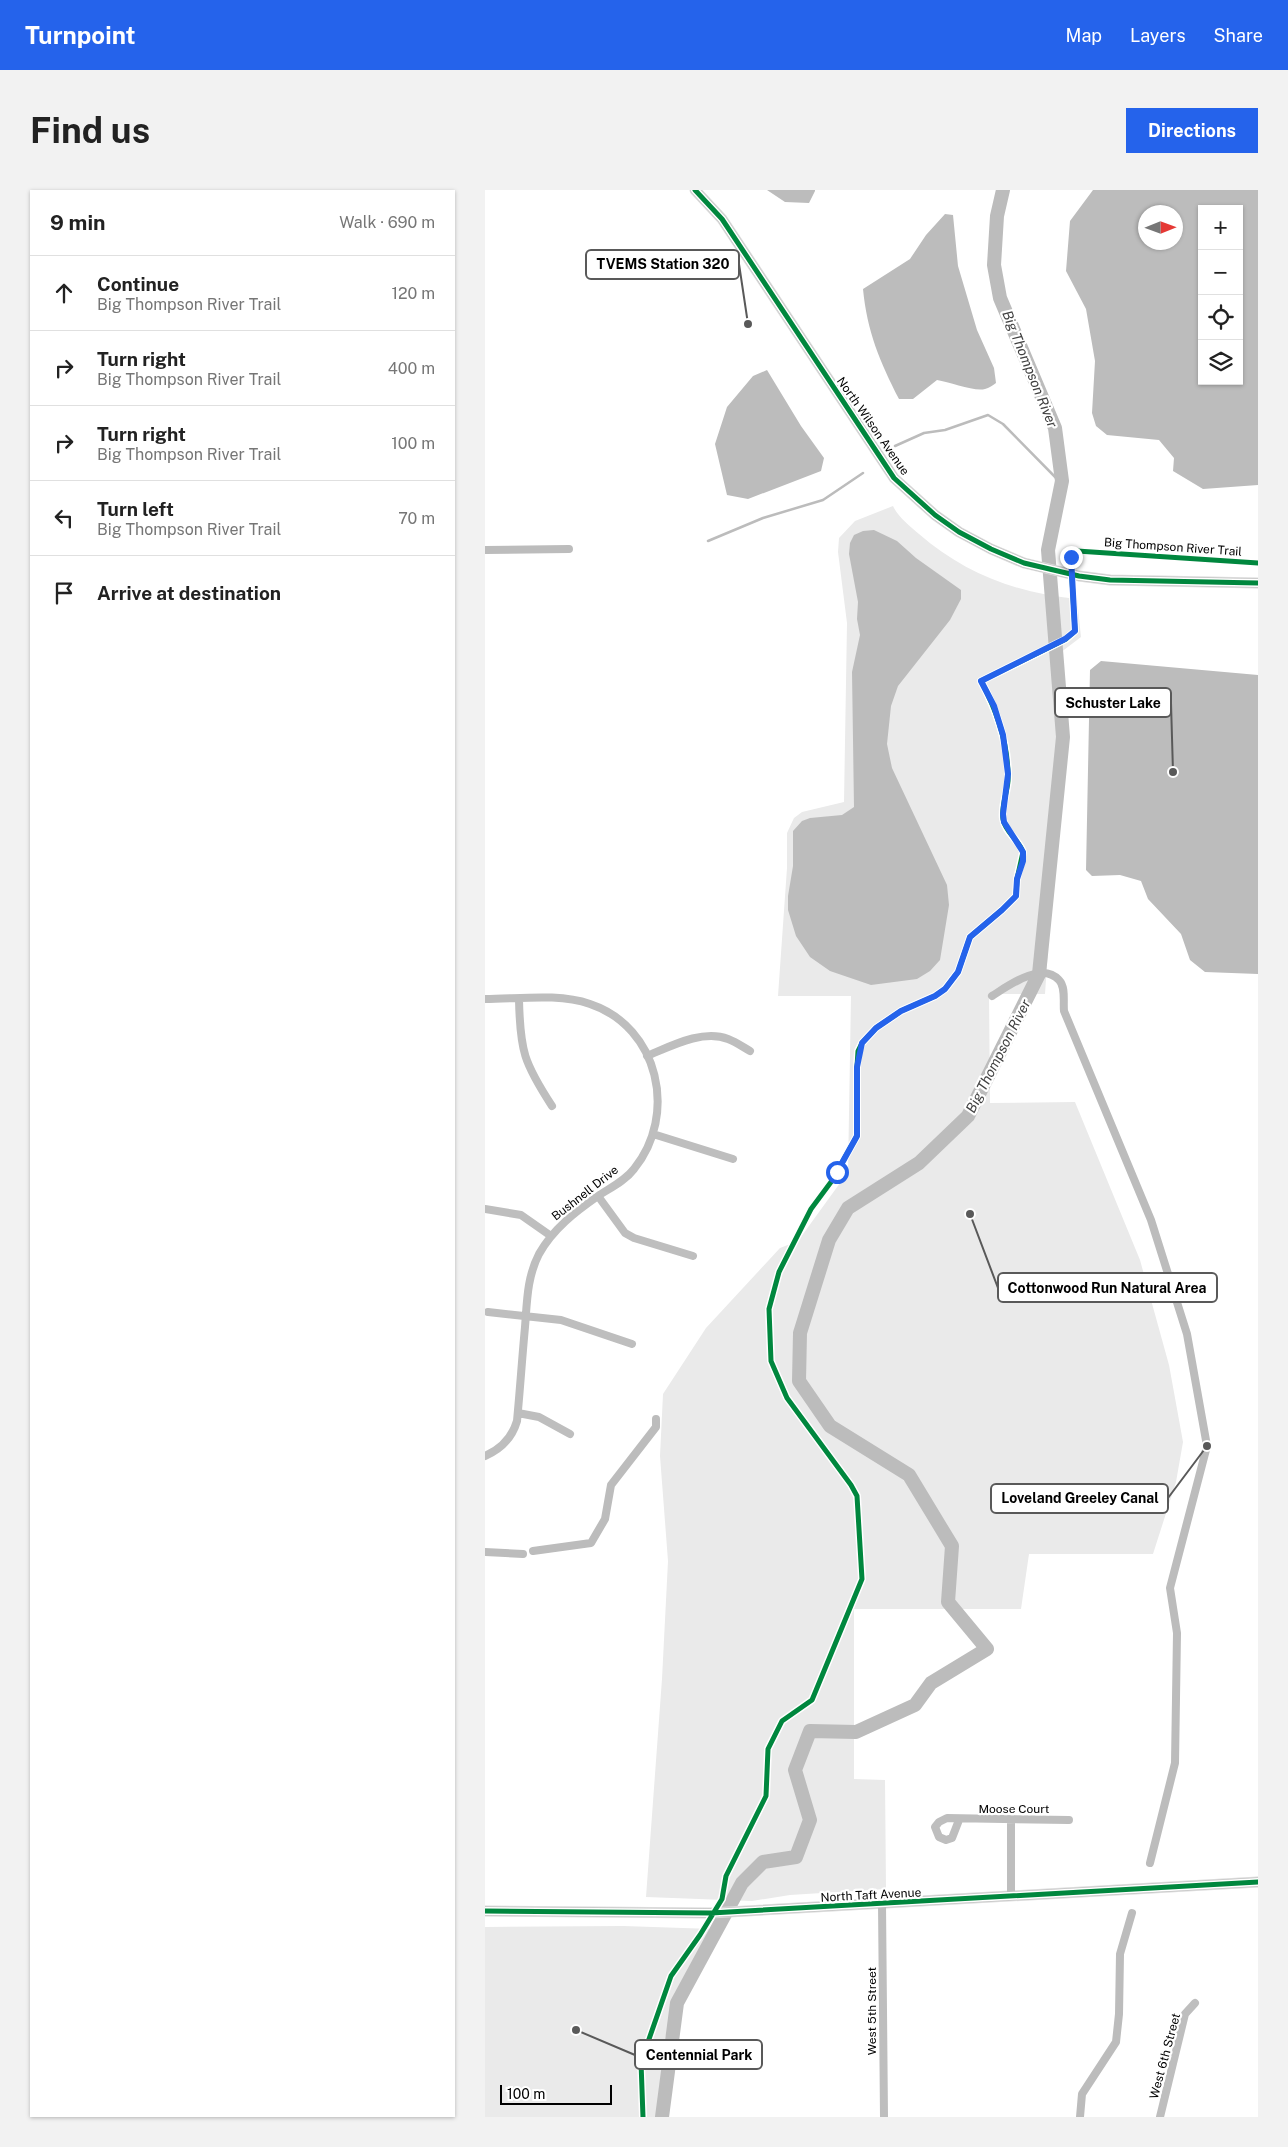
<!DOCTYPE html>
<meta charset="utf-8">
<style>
body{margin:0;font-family:"Public Sans",sans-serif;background:#f2f2f2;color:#222}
.controls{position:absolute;right:15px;top:15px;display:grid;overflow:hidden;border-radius:0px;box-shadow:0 1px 4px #0004}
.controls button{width:45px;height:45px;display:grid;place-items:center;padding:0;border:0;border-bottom:1px solid #e0e0e0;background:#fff;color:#222;font:25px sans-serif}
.compass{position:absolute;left:653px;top:15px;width:45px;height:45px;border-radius:50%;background:#fff;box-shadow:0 1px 4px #0004;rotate:89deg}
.scale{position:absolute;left:15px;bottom:12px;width:112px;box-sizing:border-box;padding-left:5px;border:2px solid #000;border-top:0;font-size:14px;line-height:18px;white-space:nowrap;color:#000;-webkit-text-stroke:4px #fff;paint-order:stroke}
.stop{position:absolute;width:15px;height:15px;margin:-11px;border:4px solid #2563eb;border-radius:50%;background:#fff}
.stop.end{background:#2563eb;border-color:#fff;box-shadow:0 1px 5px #0008}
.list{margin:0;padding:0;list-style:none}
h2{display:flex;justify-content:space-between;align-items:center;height:65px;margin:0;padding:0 20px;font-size:21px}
h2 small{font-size:16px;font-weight:400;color:#767676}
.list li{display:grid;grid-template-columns:32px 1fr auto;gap:15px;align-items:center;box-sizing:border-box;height:75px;padding:0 20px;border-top:1px solid #e0e0e0}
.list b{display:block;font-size:19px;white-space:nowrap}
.list p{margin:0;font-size:16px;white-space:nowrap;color:#767676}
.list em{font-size:16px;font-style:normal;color:#767676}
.icon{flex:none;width:28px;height:28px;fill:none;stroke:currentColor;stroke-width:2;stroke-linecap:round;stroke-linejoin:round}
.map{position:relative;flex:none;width:773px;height:1927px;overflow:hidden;border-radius:0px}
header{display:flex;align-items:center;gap:30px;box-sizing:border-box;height:70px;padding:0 25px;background:#2563eb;color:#fff}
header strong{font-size:24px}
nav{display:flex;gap:28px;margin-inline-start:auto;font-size:18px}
.intro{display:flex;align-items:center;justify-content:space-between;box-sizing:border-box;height:120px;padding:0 30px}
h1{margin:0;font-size:35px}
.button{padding:12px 22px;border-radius:0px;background:#2563eb;color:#fff;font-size:18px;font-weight:700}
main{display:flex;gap:30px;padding:0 30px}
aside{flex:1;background:#fff;border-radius:0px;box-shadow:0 1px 4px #0004}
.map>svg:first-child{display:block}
</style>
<header>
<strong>Turnpoint</strong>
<nav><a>Map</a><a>Layers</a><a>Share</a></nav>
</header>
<div class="intro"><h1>Find us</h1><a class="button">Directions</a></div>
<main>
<aside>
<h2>9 min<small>Walk · 690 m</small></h2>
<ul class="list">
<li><svg class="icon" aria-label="ahead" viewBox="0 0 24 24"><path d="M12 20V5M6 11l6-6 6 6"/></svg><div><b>Continue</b><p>Big Thompson River Trail</p></div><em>120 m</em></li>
<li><svg class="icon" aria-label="right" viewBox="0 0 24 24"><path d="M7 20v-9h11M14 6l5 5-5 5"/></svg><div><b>Turn right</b><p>Big Thompson River Trail</p></div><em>400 m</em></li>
<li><svg class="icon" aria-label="right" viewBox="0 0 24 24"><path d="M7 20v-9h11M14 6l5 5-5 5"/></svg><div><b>Turn right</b><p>Big Thompson River Trail</p></div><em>100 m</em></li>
<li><svg class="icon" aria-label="left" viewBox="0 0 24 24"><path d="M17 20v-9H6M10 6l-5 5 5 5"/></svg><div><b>Turn left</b><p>Big Thompson River Trail</p></div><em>70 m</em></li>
<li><svg class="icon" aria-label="arrive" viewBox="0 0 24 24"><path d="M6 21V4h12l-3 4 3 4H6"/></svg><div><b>Arrive at destination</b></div></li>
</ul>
</aside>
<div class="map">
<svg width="773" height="1927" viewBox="0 0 773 1927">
<rect width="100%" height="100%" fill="#fff"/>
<!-- green -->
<path fill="#eaeaea" d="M 408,316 C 413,327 425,336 434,344 C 480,384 532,403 592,409 L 596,447 L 571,466 L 580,543 L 572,626 L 560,804 L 504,804 L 505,913 L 590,912 L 655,1070 L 684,1175 L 698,1252 L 691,1292 L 668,1364 L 544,1364 L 536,1419 L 369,1419 L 369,1589 L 400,1590 L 401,1699 L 305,1705 L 267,1711 L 161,1707 L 177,1489 L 183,1371 L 175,1266 L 178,1204 L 221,1138 L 295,1058 L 313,1051 L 363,982 L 366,806 L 293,806 L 302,678 L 302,643 L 309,628 L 317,622 L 359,612 L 362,433 L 353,362 L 354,348 L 370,331 Z
M 138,1736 L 228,1739 L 191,1805 L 180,1849 L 180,1870 L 171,1927 L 0,1927 L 0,1737 Z"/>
<!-- water -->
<path fill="#bcbcbc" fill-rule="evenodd" d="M 282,0 L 330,0 L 330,1 L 324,13 L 300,12 Z
M 608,0 L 773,0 L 773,295 L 718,299 L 688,281 L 689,268 L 674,250 L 622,245 L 611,236 L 607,223 L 610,171 L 601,119 L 581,81 L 585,31 ZM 717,19 L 754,19 L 754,191 L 717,191 ZM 661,22 L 691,22 L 691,52 L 661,52 Z
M 460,24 L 468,25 L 473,76 L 492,140 L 509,178 L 511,193 C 508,195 504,198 500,199 C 490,202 465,192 452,190 L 428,209 L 414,209 C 395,172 382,141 378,99 L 425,69 L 441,45 Z
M 282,180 L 316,236 L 339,268 L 336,281 L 263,309 L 242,305 L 230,254 L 242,217 L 268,186 Z
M 389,340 L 412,351 L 431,368 L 476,400 L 476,409 L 465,430 L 413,496 L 406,516 L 402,554 L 407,578 L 462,695 L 464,715 L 455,770 L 445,781 L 432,789 L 386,795 L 345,781 L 325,767 L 311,746 L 303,720 L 303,706 L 308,676 L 308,641 L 317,631 L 325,628 L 357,625 L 369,617 L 367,482 L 375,445 L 372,429 L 373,412 L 364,364 L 365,353 L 369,345 L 378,341 Z
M 616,471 L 773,485 L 773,784 L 720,782 L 705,770 L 696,744 L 663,709 L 656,691 L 635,685 L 607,686 L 601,680 L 605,480 Z"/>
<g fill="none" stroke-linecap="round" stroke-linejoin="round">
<!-- stream -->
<path stroke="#bcbcbc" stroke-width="2.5" d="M 410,256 L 439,243 L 460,240 L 503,225 L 518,234 L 576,293
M 223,351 L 278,328 L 338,310 L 378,283"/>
<!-- canal -->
<path stroke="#bcbcbc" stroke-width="8" d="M 0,360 L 84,359
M 507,806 C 523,796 556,771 574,790 C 581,797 578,812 579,821 L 666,1030 L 702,1144 L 722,1256 L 685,1398 L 692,1443 L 690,1573 L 665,1673
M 48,1361 L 106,1353 L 120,1329 L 126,1295 L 171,1237 L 171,1229
M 0,1362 L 38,1364
M 595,1927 L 597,1904 L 631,1852 L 634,1824 L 635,1764 L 647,1723"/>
<!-- river -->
<path stroke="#bcbcbc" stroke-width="14" d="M 177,1927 L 192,1813 L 257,1693 L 278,1672 L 311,1667 L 325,1630 L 310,1580 L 325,1541 L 371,1542 L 430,1515 L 446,1493 L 502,1459 L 463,1412 L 467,1356 L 424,1285 L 345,1236 L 314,1191 L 315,1143 L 344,1050 L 363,1018 L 434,973 L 483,926 L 554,784 L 578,547 L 563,360 L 577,291 L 570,238 L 515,108 L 509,75 L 512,26 L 518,0"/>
<defs>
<path id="major" d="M 210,0 L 237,29 L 409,288 L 450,325 L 474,342 L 506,359 L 539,373 L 594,386 L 625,390 L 773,393
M 0,1721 L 226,1723 L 773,1692"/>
</defs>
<!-- major casing -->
<use href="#major" stroke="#dbdbdb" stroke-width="11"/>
<!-- minor -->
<path stroke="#bebebe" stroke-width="8" d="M 0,809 C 34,809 73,803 105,814 C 174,837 193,925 149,979 C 140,991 125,998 113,1006 C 90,1022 68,1039 54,1064 C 42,1087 42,1112 40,1137 C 37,1169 35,1200 32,1231 C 27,1248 16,1259 0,1266
M 34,809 C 35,861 39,873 67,916
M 162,866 C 186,856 218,839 243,849 C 251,852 258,857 265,861
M 168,944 L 248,969
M 113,1006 L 140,1043 L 149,1048 L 208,1066
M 0,1019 L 36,1025 L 66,1046
M 3,1122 L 76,1130 L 147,1154
M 33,1223 L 54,1227 L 85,1244
M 474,1630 L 467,1648 L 461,1650 L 454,1647 L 450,1637 L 454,1632 L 462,1628 L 584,1630
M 526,1705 L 526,1630
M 397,1714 L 399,1927
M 675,1927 L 700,1824 L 710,1813"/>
<!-- major -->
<use href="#major" stroke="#bdbdbd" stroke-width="9"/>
<defs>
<path id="cycleway" d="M 210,0 L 237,29 L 409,288 L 450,325 L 474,342 L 506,359 L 539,373 L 594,386 L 625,390 L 773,393
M 0,1721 L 226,1723 L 773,1692
M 158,1927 L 156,1872 L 186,1786 L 215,1745 L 237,1709 L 241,1686 L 281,1606 L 283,1559 L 297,1531 L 327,1510 L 377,1389 L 372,1306 L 366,1295 L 302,1208 L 286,1171 L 284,1119 L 294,1082 L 326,1019 L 346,992 L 372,946 L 372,877 L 373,861 L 377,853 L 391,838 L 416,821 L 450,806 L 460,799 L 473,782 L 485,747 L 517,720 L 531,706 L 532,689 L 538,662 C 534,650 520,642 518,629 C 516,617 522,603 523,591 C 524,555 513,523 496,491 L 581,449 L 590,441 L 586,372 L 586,367 L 592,361 L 773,373"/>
</defs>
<!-- cycleway casing -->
<use href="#cycleway" stroke="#fff" stroke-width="8"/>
<!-- cycleway -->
<use href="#cycleway" stroke="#00873e" stroke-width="5"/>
</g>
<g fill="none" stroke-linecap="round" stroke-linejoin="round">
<!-- route -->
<path stroke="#2563eb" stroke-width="6" d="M 352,982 L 372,946 L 372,877 L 377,853 L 391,838 L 416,821 L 450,806 L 460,799 L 473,782 L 485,747 L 517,720 L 531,706 L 532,689 L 538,671 L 538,662 L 519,632 L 518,624 L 523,584 L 518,545 L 509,516 L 496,491 L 580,449 L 590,441 L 586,367"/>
</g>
<g text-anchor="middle" stroke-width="4.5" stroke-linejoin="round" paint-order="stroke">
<!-- street labels -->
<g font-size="12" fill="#000" stroke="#fff">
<text transform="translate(388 236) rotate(55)" y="4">North Wilson Avenue</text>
<text transform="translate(688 357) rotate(4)" y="4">Big Thompson River Trail</text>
<text transform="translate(100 1003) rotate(-38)" y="4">Bushnell Drive</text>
<text x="529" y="1623">Moose Court</text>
<text transform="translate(386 1705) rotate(-3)" y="4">North Taft Avenue</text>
<text transform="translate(387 1821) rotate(-90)" y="4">West 5th Street</text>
<text transform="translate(680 1866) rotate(-75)" y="4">West 6th Street</text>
</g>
<!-- water labels -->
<g font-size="14" font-style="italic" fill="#414141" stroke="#fff">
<text transform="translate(545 179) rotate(68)" y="5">Big Thompson River</text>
<text transform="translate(513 866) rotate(-63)" y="5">Big Thompson River</text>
</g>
</g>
<!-- callouts -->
<path fill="none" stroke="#595959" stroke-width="2" d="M263 134L254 74M688 582L686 513M485 1024L513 1098M722 1256L683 1308M91 1840L150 1865"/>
<g fill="#595959" stroke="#fff" stroke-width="2">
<circle cx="263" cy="134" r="5"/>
<circle cx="688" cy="582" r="5"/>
<circle cx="485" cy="1024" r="5"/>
<circle cx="722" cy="1256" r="5"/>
<circle cx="91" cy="1840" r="5"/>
</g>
<g fill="#fff" stroke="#595959" stroke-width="2">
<rect x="101" y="60" width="153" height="29" rx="5"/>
<rect x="570" y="498" width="116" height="29" rx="5"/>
<rect x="513" y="1083" width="219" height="29" rx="5"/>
<rect x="506" y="1294" width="177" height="29" rx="5"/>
<rect x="150" y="1850" width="127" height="29" rx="5"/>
</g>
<g font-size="14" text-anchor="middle" font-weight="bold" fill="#000">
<text x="178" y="79">TVEMS Station 320</text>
<text x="628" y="518">Schuster Lake</text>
<text x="622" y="1103">Cottonwood Run Natural Area</text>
<text x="595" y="1313">Loveland Greeley Canal</text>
<text x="214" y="1870">Centennial Park</text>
</g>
</svg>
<div class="controls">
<button>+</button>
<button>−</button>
<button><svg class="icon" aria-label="locate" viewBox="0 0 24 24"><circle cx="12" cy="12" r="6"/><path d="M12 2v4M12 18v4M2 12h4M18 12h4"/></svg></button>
<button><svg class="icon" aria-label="layers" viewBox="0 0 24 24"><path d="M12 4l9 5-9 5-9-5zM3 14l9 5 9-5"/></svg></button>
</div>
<svg class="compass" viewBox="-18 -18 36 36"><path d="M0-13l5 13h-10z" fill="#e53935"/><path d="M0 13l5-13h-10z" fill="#767676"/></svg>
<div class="scale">100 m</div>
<div class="stop" style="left:352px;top:982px"></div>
<div class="stop end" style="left:586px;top:367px"></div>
</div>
</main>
